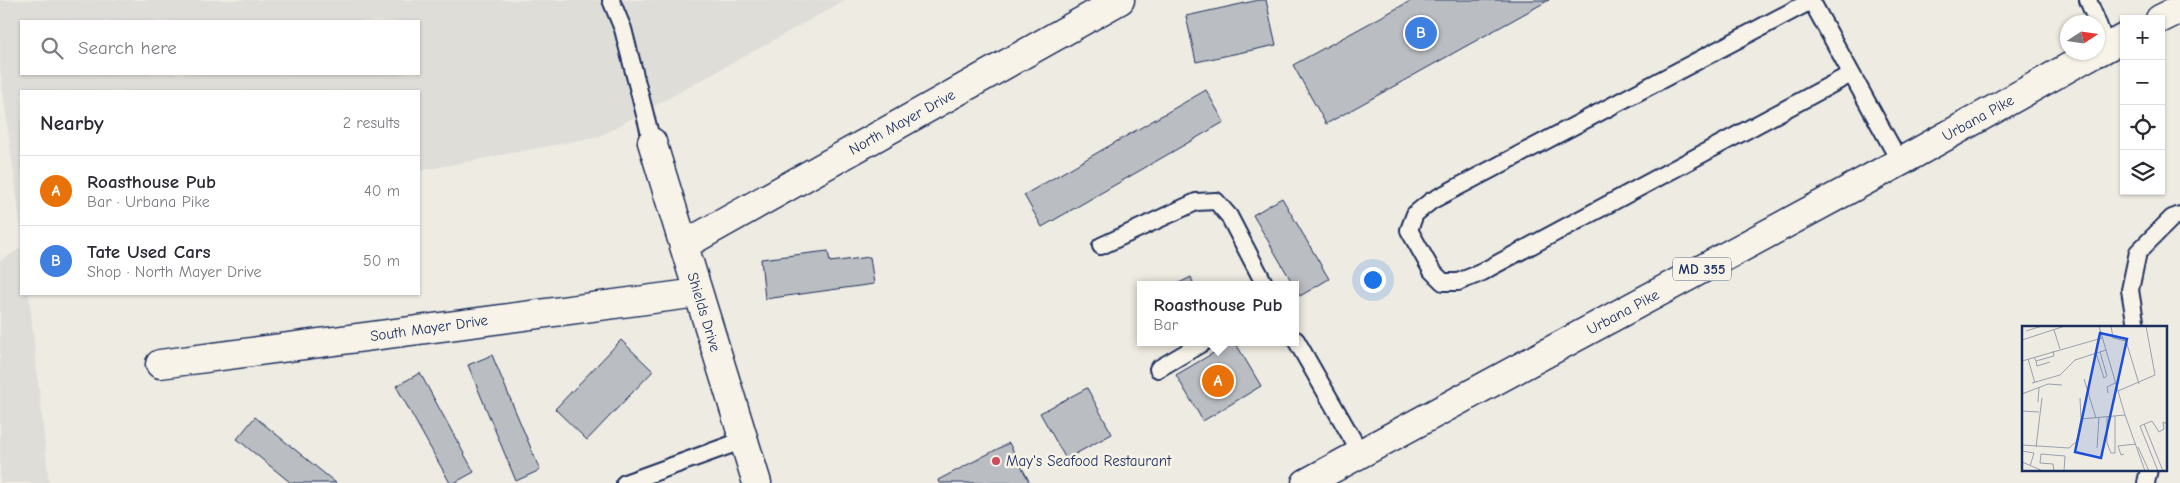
<!DOCTYPE html>
<meta charset="utf-8">
<style>
body{margin:0;font-family:"Comic Neue",sans-serif;background:#f2f2f3;color:#2b2b33}
.controls{position:absolute;right:15px;top:15px;display:grid;overflow:hidden;border-radius:0px;box-shadow:0 1px 4px #0004}
.controls button{width:45px;height:45px;display:grid;place-items:center;padding:0;border:0;border-bottom:1px solid #e1e1e2;background:#fff;color:#2b2b33;font:25px sans-serif}
.compass{position:absolute;left:2060px;top:15px;width:45px;height:45px;border-radius:50%;background:#fff;box-shadow:0 1px 4px #0004;rotate:78deg}
.you{position:absolute;left:1372px;top:279px;width:18px;height:18px;margin:-12px;border:4px solid #fff;border-radius:50%;background:#1a73e8;box-shadow:0 0 0 8px #1a73e833}
.badge{display:grid;place-items:center;width:32px;height:32px;border-radius:50%;background:#ea580c;color:#fff;font-size:16px;font-weight:700}
.pin{position:absolute;translate:-50% -50%;border:2px solid #fff;box-shadow:0 1px 5px #0006}
.popup{position:absolute;left:1137px;top:281px;width:162px;height:65px;box-sizing:border-box;display:grid;place-content:center;border-radius:0px;background:#fff;filter:drop-shadow(0 1px 4px #0005);font-size:16px;white-space:nowrap;color:#7c7c81}
.popup b{font-size:19px;color:#2b2b33}
.popup::after{content:'';position:absolute;left:50%;top:100%;margin-left:-10px;border:10px solid transparent;border-top-color:#fff}
.list{margin:0;padding:0;list-style:none}
h2{display:flex;justify-content:space-between;align-items:center;height:65px;margin:0;padding:0 20px;font-size:21px}
h2 small{font-size:16px;font-weight:400;color:#7c7c81}
.list li{display:grid;grid-template-columns:32px 1fr auto;gap:15px;align-items:center;box-sizing:border-box;height:70px;padding:0 20px;border-top:1px solid #e1e1e2}
.list b{display:block;font-size:19px;white-space:nowrap}
.list p{margin:0;font-size:16px;white-space:nowrap;color:#7c7c81}
.list em{font-size:16px;font-style:normal;color:#7c7c81}
.icon{flex:none;width:28px;height:28px;fill:none;stroke:currentColor;stroke-width:2;stroke-linecap:round;stroke-linejoin:round}
.map{position:relative;flex:none;width:2180px;height:483px;overflow:hidden}
.search{position:absolute;background:#fff;box-shadow:0 1px 4px #0004;left:20px;top:20px;width:400px;height:55px;display:flex;align-items:center;gap:12px;box-sizing:border-box;padding:0 18px;border-radius:0px;color:#7c7c81;font-size:19px}
.panel{position:absolute;background:#fff;box-shadow:0 1px 4px #0004;left:20px;top:90px;width:400px;height:205px;border-radius:0px}
.map>svg:first-child{display:block}
</style>
<div class="map">
<svg width="2180" height="483" viewBox="0 0 2180 483">
<rect width="100%" height="100%" fill="#eeebe2"/>
<filter id="ink" filterUnits="userSpaceOnUse"><feTurbulence type="fractalNoise" baseFrequency=".02" numOctaves="2"/><feDisplacementMap in="SourceGraphic" scale="10" xChannelSelector="R" yChannelSelector="G"/><feConvolveMatrix kernelMatrix="1 2 1 2 8 2 1 2 1" color-interpolation-filters="sRGB"/></filter>
<g filter="url(#ink)">
<!-- built -->
<path fill="#deddd8" fill-rule="evenodd" d="M 0,0 L 846,0 L 600,136 L 419,171 L 419,91 L 21,91 L 21,229 L 0,68 ZM 21,21 L 419,21 L 419,74 L 21,74 Z
M 21,248 L 21,294 L 29,294 L 49,483 L 0,483 L 0,261 Z"/>
<!-- building -->
<path fill="#babdc2" stroke="#1b2f5e" d="M 1259,0 L 1266,0 L 1276,45 L 1196,62 L 1186,16 Z
M 1412,0 L 1549,0 L 1326,124 L 1293,65 Z
M 1206,90 L 1224,122 L 1042,227 L 1024,195 Z
M 1282,198 L 1329,279 L 1300,296 L 1253,215 Z
M 828,251 L 830,262 L 870,257 L 874,284 L 765,299 L 761,259 Z
M 1191,277 L 1194,285 L 1175,285 Z
M 621,340 L 653,371 L 587,440 L 555,409 Z
M 1232,342 L 1235,342 L 1261,386 L 1203,421 L 1176,375 Z
M 492,355 L 540,470 L 516,481 L 468,365 Z
M 420,373 L 474,472 L 454,483 L 450,483 L 396,386 Z
M 1087,388 L 1112,434 L 1066,459 L 1040,413 Z
M 255,417 L 336,483 L 291,483 L 237,439 Z
M 1009,443 L 1030,483 L 939,483 L 938,480 Z"/>
<g fill="none" stroke-linecap="round" stroke-linejoin="round">
<defs>
<path id="service" d="M 611,0 L 623,29 L 652,142
M 1811,0 L 1900,162
M 2088,0 L 2097,22
M 1811,1 L 1431,201 L 1415,214 L 1409,230 L 1432,271 L 1443,282 L 1458,282 L 1478,274 L 1851,74
M 2098,24 L 2106,47
M 1101,246 L 1196,202 L 1216,201 L 1229,216 L 1265,285
M 2136,327 L 2130,290 L 2138,252 L 2172,218 L 2180,215
M 1296,340 L 1361,454
M 1158,369 L 1204,342
M 625,483 L 744,440
M 2146,483 L 2149,469"/>
<path id="minor" d="M 652,142 L 757,483
M 684,245 L 1120,0
M 160,364 L 698,293"/>
<path id="primary" d="M 2160,19 L 2180,9
M 2098,52 L 2124,38
M 1306,483 L 1900,162 L 2096,52"/>
</defs>
<!-- service casing -->
<use href="#service" stroke="#1b2f5e" stroke-width="20"/>
<!-- minor casing -->
<use href="#minor" stroke="#1b2f5e" stroke-width="31"/>
<!-- primary casing -->
<use href="#primary" stroke="#1b2f5e" stroke-width="31"/>
<!-- service -->
<use href="#service" stroke="#f7f3e8" stroke-width="16"/>
<!-- minor -->
<use href="#minor" stroke="#f7f3e8" stroke-width="28"/>
<!-- primary -->
<use href="#primary" stroke="#f7f3e8" stroke-width="28"/>
</g>
</g>
<!-- markers -->
<circle fill="#d1495b" stroke="#f7f3e8" stroke-width="2" cx="996" cy="461" r="5"/>
<g text-anchor="middle" stroke-width="5" stroke-linejoin="round" paint-order="stroke">
<!-- shield labels -->
<rect fill="#f7f3e8" stroke="#5d6a87" stroke-width="1" x="1673" y="257.5" width="58" height="23" rx="4"/>
<g font-size="14" font-weight="bold" fill="#1b2f5e">
<text x="1702" y="274">MD 355</text>
</g>
<!-- street labels -->
<g font-size="15" fill="#1b2f5e" stroke="#f7f3e8">
<text transform="translate(1978 118) rotate(-29)" y="5">Urbana Pike</text>
<text transform="translate(902 122) rotate(-29)" y="5">North Mayer Drive</text>
<text transform="translate(704 312) rotate(73)" y="5">Shields Drive</text>
<text transform="translate(1623 312) rotate(-28)" y="5">Urbana Pike</text>
<text transform="translate(429 328) rotate(-8)" y="5">South Mayer Drive</text>
</g>
<!-- poi labels -->
<g font-size="15" fill="#1b2f5e" stroke="#f7f3e8" text-anchor="start">
<text x="1006" y="466">May's Seafood Restaurant</text>
</g>
</g>
<!-- overview -->
<g transform="translate(2022 326)">
<rect width="145" height="145" fill="#eeebe2"/>
<path fill="none" stroke="#9aa0ad" stroke-width="1" d="M 77,0 L 103,89 L 123,145M 89,0 L 91,12 L 104,15 L 117,58M 32,4 L 38,23M 4,5 L 20,0M 0,14 L 43,0M 74,27 L 82,52 L 85,50 L 78,26M 12,31 L 14,35 L 32,30 L 31,25M 6,33 L 13,57M 0,35 L 80,12M 14,35 L 15,40 L 28,36M 62,53 L 74,92M 10,57 L 38,49 L 53,34 L 84,24M 96,65 L 133,49 L 124,0M 86,67 L 85,61 L 93,57M 0,68 L 26,58 L 40,59M 58,72 L 59,93M 16,76 L 17,61M 0,85 L 17,86M 85,91 L 85,117 L 89,127 L 93,127 L 93,90M 122,98 L 141,145M 0,119 L 47,122 L 55,115 L 59,93 L 103,89M 14,121 L 20,72M 116,121 L 127,145M 75,122 L 77,91M 0,125 L 12,127 L 8,140M 102,128 L 99,129 L 96,120 L 114,118M 0,136 L 21,145M 32,145 L 31,138 L 18,137 L 19,128 L 43,130 L 42,145M 136,145 L 118,100 L 130,95 L 137,106 L 142,103 L 141,96 L 145,98"/>
<path fill="#1d4ed8" fill-opacity="0.15" stroke="#1d4ed8" stroke-width="2.5" d="M 78,7 L 105,13 L 79,132 L 53,126 Z"/>
<rect width="145" height="145" fill="none" stroke="#1b2f5e" stroke-width="2.5"/>
</g>
</svg>
<div class="controls">
<button>+</button>
<button>−</button>
<button><svg class="icon" aria-label="locate" viewBox="0 0 24 24"><circle cx="12" cy="12" r="6"/><path d="M12 2v4M12 18v4M2 12h4M18 12h4"/></svg></button>
<button><svg class="icon" aria-label="layers" viewBox="0 0 24 24"><path d="M12 4l9 5-9 5-9-5zM3 14l9 5 9-5"/></svg></button>
</div>
<svg class="compass" viewBox="-18 -18 36 36"><path d="M0-13l5 13h-10z" fill="#e53935"/><path d="M0 13l5-13h-10z" fill="#7c7c81"/></svg>
<div class="you"></div>
<div class="pin badge" style="left:1218px;top:381px;background:#e8710a">A</div>
<div class="popup"><b>Roasthouse Pub</b>Bar</div>
<div class="pin badge" style="left:1421px;top:33px;background:#3f7fe0">B</div>
<div class="search"><svg class="icon" aria-label="search" viewBox="0 0 24 24"><circle cx="10" cy="10" r="6"/><path d="M15 15l6 6"/></svg>Search here</div>
<section class="panel">
<h2>Nearby<small>2 results</small></h2>
<ul class="list">
<li><span class="badge" style="background:#e8710a">A</span><div><b>Roasthouse Pub</b><p>Bar · Urbana Pike</p></div><em>40 m</em></li>
<li><span class="badge" style="background:#3f7fe0">B</span><div><b>Tate Used Cars</b><p>Shop · North Mayer Drive</p></div><em>50 m</em></li>
</ul>
</section>
</div>
